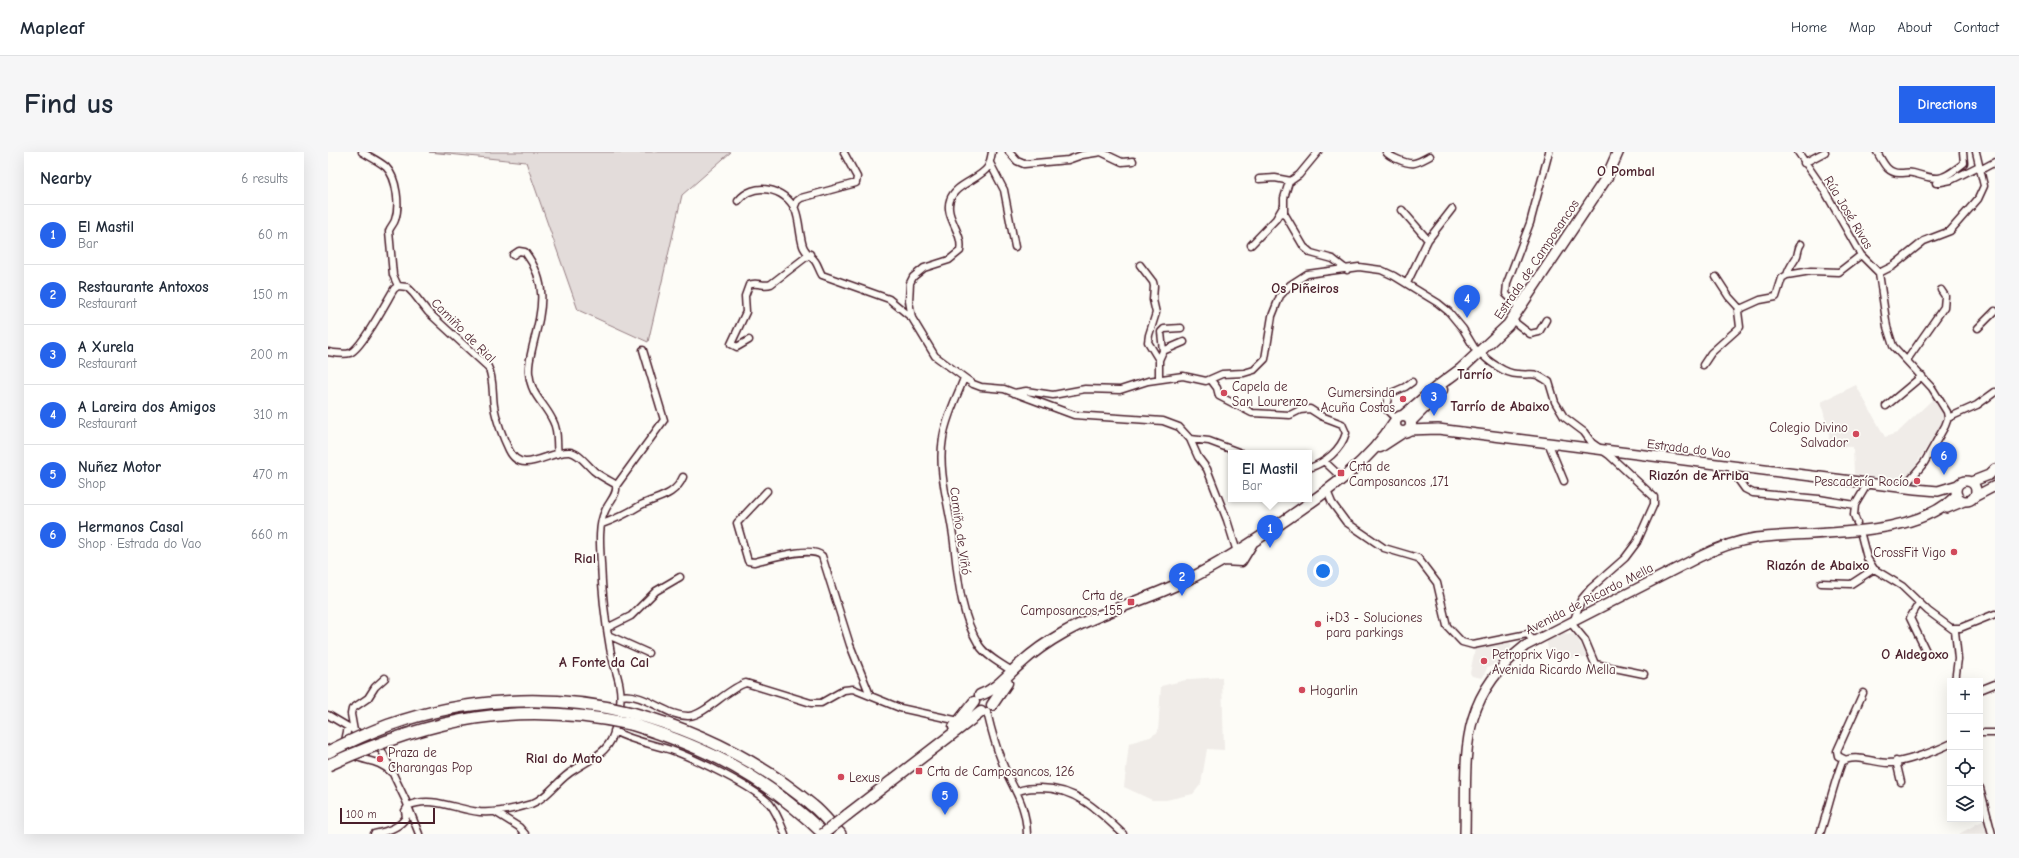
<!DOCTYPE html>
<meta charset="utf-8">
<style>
body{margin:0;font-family:"Comic Neue",sans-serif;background:#f6f6f7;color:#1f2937}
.controls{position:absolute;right:12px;bottom:12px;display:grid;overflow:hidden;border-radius:0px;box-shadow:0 4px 16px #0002}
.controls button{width:36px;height:36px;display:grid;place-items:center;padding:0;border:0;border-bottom:1px solid #e0e1e3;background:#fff;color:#1f2937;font:20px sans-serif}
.scale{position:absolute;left:12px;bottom:10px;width:95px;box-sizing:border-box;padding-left:4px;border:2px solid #4a1f2b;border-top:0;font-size:11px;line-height:14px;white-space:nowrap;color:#4a1f2b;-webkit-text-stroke:3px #fdfcf7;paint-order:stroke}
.you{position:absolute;left:995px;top:419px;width:14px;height:14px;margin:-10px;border:3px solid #fff;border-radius:50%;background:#1a73e8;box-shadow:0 0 0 6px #1a73e833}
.badge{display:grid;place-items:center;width:26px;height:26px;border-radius:50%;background:#2563eb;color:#fff;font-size:13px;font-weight:700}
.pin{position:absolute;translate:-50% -33px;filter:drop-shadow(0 1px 2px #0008)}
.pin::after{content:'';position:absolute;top:21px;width:14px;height:12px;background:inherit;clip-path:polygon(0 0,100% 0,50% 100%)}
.popup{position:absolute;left:900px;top:298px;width:84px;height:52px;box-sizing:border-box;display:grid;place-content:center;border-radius:0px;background:#fff;filter:drop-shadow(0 1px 3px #0005);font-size:13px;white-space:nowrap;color:#747a83}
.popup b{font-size:15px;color:#1f2937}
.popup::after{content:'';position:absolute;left:50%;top:100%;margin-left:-8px;border:8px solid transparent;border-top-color:#fff}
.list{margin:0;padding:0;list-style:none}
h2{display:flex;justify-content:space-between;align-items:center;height:52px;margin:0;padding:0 16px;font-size:17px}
h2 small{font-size:13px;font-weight:400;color:#747a83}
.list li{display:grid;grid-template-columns:26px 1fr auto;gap:12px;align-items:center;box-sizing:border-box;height:60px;padding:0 16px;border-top:1px solid #e0e1e3}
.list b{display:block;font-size:15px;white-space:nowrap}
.list p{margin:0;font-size:13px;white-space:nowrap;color:#747a83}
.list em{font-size:13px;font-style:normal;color:#747a83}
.icon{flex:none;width:22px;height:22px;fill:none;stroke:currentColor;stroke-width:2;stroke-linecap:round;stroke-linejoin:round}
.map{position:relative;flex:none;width:1667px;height:682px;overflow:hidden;border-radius:0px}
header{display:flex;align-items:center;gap:24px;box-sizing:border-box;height:56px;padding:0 20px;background:#fff;border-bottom:1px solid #e0e1e3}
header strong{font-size:19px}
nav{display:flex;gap:22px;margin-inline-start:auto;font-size:14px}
.intro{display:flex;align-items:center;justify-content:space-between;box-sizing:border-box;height:96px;padding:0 24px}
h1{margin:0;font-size:28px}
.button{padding:10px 18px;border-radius:0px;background:#2563eb;color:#fff;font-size:14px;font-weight:700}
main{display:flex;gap:24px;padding:0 24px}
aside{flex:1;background:#fff;border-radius:0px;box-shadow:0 4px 16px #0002}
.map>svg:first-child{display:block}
</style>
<header>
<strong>Mapleaf</strong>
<nav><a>Home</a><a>Map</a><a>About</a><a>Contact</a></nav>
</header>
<div class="intro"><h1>Find us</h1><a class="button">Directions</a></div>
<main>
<aside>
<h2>Nearby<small>6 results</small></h2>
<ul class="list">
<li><span class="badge">1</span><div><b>El Mastil</b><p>Bar</p></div><em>60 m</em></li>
<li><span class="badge">2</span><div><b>Restaurante Antoxos</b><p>Restaurant</p></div><em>150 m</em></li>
<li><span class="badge">3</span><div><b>A Xurela</b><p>Restaurant</p></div><em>200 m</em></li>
<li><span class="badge">4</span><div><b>A Lareira dos Amigos</b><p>Restaurant</p></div><em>310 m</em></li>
<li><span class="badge">5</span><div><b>Nuñez Motor</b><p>Shop</p></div><em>470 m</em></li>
<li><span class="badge">6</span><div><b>Hermanos Casal</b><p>Shop · Estrada do Vao</p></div><em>660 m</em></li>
</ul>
</aside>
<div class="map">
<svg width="1667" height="682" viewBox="0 0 1667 682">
<rect width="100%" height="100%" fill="#fdfcf7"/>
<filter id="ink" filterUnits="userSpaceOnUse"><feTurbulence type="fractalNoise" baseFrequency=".025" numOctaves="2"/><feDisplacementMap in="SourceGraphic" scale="8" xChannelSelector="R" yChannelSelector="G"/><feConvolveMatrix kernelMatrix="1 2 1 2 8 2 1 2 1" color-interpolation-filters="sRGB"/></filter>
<g filter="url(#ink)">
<!-- built -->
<path fill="#f0ece8" d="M 1528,233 L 1557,285 L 1569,281 L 1607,245 L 1614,257 L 1615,266 L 1612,275 L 1581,323 L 1573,329 L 1526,322 L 1525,295 L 1500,294 L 1501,283 L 1493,250 Z
M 1234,481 L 1244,482 L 1248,484 L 1260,506 L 1223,507 L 1218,488 Z
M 1178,489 L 1183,491 L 1184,494 L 1166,513 L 1159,516 L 1155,525 L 1154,526 L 1144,524 L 1142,521 L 1147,497 Z
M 894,525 L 896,598 L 879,597 L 873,632 L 865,642 L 838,648 L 824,648 L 796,635 L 801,591 L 822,585 L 830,580 L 833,534 L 862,527 Z
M 1656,668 L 1659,682 L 1631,682 Z"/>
<!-- green -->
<path fill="#e3dcda" stroke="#967e82" d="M 101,0 L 403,0 L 354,43 L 320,190 L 250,158 L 198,10 Z"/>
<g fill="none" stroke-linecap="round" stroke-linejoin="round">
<defs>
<path id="street" d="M 34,0 C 42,5 51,9 58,15 C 69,26 72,54 67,68 C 66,72 62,75 61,79 L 65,123 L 70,134
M 664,0 C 663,5 662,11 660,15 C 651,28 627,32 622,48 C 616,65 636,81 632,99 L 621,108 L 596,116 L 585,125 L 582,131 L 581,149 L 584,166 L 607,204 L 645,232 L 653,235 L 676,237 L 746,263 L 835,269 L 851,275 L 862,287 L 870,305 L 879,317 L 899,368 L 909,400
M 681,0 L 689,9 L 696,12 L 740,8 L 754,3 L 773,0 L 794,10 L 805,9
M 990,0 L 971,23 L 961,30 L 956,46 L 956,61 L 976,95 L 983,101 L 1005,107 L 1019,118
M 1058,0 C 1061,4 1064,5 1069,7 C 1085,14 1087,12 1102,4
M 1470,0 L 1495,36 L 1533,103 L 1551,121 L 1559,175 L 1565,194 L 1604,236 L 1619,260 L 1620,266 L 1617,274 L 1596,311 L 1579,331 L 1578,336
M 1549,0 C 1555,10 1559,22 1573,21 C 1577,21 1581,20 1585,21 C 1612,29 1613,29 1636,11 L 1635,0
M 662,11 L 676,38 L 687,95
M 1476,11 L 1497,0
M 1652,18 L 1667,10
M 931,27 L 947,26 L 963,29
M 1608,31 L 1623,28 L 1651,14
M 410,49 C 426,29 456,36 467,57 C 472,69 471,82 475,94 C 477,100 483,104 487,109 C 490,113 491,118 494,123 L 561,147 L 584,166
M 466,56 L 469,49 L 473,46 L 528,31 L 529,25 L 516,1
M 1074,58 L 1100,88
M 923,93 L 948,67 L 955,55
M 185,103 L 191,99 L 197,100 C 221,132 214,157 205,193 C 203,202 200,212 201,221 C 203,244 216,250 225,269 C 231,280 228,291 230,302
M 812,113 L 825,130 L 826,134 L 825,148 L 828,161 L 821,183 L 820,190 L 831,208 L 831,227
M 1551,121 L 1565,114 L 1596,89 L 1622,79 L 1650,47 L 1656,34 L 1648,0
M 1459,123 C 1461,116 1464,112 1468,106 C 1471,101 1469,97 1473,92
M 1388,125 L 1401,145 L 1412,157
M 1079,131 L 1100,88 L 1124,57
M 1192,156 L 1178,142 L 1179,131 L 1202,71 L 1221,0
M 1184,168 L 1202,182 L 1211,180 L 1218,168
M 1650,176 L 1667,159
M 421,188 L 409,195 L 403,192 L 418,160 L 417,144 L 421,133 C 428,129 435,135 443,132 L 482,102
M 835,199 L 856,190
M 0,200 C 6,201 16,203 22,201 C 34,196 58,150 66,137 L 70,134 L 79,135 L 85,141 L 100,160 L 160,215 C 166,226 164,241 166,254 C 168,267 175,286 181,298 C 194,325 221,298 242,300 C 251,301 259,313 266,319 C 272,324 280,328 287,332 C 292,340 280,351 277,359 C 270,373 272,395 273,411 C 274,439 277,468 282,496 C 285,515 295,532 292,552
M 1152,200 C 1159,209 1178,222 1189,222 C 1208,224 1203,218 1221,230 L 1227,250 L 1236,265 L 1256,280 L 1264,291 L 1281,303 L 1326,345 L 1326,352 L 1309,390 L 1297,406 L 1263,436 L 1253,448 L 1246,468
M 831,208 L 835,199 L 833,180 L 836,177 L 853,176
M 1579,208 L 1616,155 L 1617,144 L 1613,138
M 1375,213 L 1383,201 L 1412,175 L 1410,159 L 1412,157 L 1432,148 L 1448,145 L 1454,126 L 1459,123 L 1483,119 L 1511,120 L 1533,103
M 636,226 C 629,245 618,265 615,286 C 609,321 622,356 626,391 C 630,426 632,461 651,493 C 658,504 673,512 684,519
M 883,228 L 889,236 L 891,244 L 924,261 L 962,263 L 972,258 L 982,257 L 993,264 L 1014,272 L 1018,281 C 1013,298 997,311 981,316
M 686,241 L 698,239 L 725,243 L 757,237 L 792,238 L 820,229 L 855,224 L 878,229 L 894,222 L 916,221 L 926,218 L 937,207 L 944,164 L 952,144 L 962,133 L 979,122 L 1031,115 L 1053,118 L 1066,124 L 1110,151 L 1121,160 L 1135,177 L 1150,202
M 1558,254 L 1594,224
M 1620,266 L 1649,253 L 1667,240
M 1068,267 L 1059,258 L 1058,254 L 1061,242 L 1077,235 L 1084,230
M 862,287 L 881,289 L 913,301
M 1223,291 L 1222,295 L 1236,329
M 997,310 L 1014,326
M 1405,314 L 1404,319 L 1417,337 L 1425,341 L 1491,347 L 1527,353 L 1540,331
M 288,334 L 336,268 L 315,198
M 439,339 L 409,371 L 420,409 L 426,410 C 440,407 483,393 494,404 L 522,493 L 542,543
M 999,339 L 1004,351 L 1018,370 L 1056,396 L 1090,406 L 1109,431 L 1119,474 L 1134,490 L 1145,493 L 1199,482 L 1205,488
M 1527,353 L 1526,363 L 1529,371
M 274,372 C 288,367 300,361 313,353 C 329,345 347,344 355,325
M 1533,383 L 1539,406 L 1546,417 L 1574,434 L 1600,459 L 1627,479 L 1630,507 L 1627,529
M 1493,431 L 1523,432 L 1546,417
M 1591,451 L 1582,466 L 1598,499
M 1242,470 L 1257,488 L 1267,512 L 1316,522
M 279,476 L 303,464 L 328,439 L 352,425
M 1625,476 L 1632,476 L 1667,462
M 280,483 L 320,501
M 1652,538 L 1667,532
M 293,544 C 317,540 338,565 361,564 C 377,563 400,536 418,531 L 483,551 L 493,551 L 516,538 L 525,537 L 572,556 L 631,569
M 659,560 C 663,577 667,593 674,610 C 685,638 698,650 699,682
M 0,563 L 34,583 L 54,599 L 78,649 L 91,682
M 20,575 L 17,589 L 20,599 C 32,611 48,605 63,620
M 26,579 L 23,562 L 24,557 L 40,546 L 47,535 L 57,526
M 286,579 C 304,589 324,592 343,598 C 366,606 426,635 442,652 C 449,661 453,672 457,682
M 1652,581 L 1667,581
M 1518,608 L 1510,604 L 1509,599 L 1535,541
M 1568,609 L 1573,630
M 1652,636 L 1664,682
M 688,640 C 697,636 704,636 713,636 C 748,636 771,659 795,682
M 80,654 C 103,643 129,658 152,660 C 169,661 187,657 203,652 C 221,645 230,627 246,618 C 264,606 283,600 287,576
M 167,660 L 191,675 L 197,682
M 46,682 C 57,680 72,676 78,665 L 77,659 L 80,654
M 1492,682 C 1500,658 1505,634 1514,610 C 1526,601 1546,611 1560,611 C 1575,611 1608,599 1622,592"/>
<path id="secondary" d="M 1080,278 L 1110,277 L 1587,337 L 1610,339 L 1630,333
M1628 339a10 10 0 1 1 20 0a10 10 0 1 1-20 0Z
M 1643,330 L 1661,323 L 1667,317
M 1646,345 L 1667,334
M 1619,356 L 1636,349
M 1137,682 C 1139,604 1128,548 1197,494 L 1371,405 C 1389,396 1408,389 1428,386 C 1489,378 1584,388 1629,343"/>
<path id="primary" d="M 1076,263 L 1110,234 L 1133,217 L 1180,173 L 1279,25 L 1290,0
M1067 272a8 8 0 1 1 16 0a8 8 0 1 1-16 0Z
M 1083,269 L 1114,238
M 1052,295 L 1075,280
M 895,408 L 913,409 L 924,391
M 652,543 C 668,538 679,523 692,512 C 705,500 721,489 737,480 C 772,460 812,450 848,433 C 884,417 918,395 950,373 C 992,344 1039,314 1067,269
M 664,553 L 679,531
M 626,575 L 646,550
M 519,663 L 653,560"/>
<path id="highway" d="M 304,561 C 370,579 433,610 485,654 C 495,662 503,673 512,682
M 303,572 C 381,596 437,625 496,682"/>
</defs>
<!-- street casing -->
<use href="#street" stroke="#4a1f2b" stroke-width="9"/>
<!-- secondary casing -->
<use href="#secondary" stroke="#4a1f2b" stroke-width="12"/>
<!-- primary casing -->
<use href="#primary" stroke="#4a1f2b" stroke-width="13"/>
<!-- highway casing -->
<use href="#highway" stroke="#4a1f2b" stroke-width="14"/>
<!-- street -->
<use href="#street" stroke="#fdfcf7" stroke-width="6"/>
<!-- secondary -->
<use href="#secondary" stroke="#fdfcf7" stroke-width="9"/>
<!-- primary -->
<use href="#primary" stroke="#fdfcf7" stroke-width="10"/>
<!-- highway -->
<use href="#highway" stroke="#fdfcf7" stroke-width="11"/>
<defs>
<path id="primary-bridge" d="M 495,682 L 519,663"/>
<path id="highway-bridge" d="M 0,600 C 20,590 40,581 61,573 C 138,546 225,541 304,561
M 0,613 C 104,566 189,548 303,572"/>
</defs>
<!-- primary-bridge casing -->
<use href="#primary-bridge" stroke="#4a1f2b" stroke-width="13" stroke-linecap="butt"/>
<!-- highway-bridge casing -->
<use href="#highway-bridge" stroke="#4a1f2b" stroke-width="14" stroke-linecap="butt"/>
<!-- primary-bridge -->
<use href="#primary-bridge" stroke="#fdfcf7" stroke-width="10"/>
<!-- highway-bridge -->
<use href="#highway-bridge" stroke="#fdfcf7" stroke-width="11"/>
</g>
</g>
<!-- markers -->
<g fill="#d1495b" stroke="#fdfcf7" stroke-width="1.5">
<circle cx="896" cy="241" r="4"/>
<circle cx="1075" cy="247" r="4"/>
<circle cx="1528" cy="282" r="4"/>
<rect x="1009" y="317" width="8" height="8" rx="2"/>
<circle cx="1589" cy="329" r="4"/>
<circle cx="1626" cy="400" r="4"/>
<rect x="799" y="446" width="8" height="8" rx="2"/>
<circle cx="990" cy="472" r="4"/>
<circle cx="1156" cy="509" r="4"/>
<circle cx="974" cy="538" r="4"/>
<circle cx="52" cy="607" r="4"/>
<rect x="587" y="615" width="8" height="8" rx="2"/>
<circle cx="513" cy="625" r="4"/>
</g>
<g text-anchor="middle" stroke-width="3.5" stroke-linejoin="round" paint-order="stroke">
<!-- street labels -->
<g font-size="13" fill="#4a1f2b" stroke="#fdfcf7">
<text transform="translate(1521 60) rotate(59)" y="5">Rúa José Rivas</text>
<text transform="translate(1208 107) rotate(-56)" y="5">Estrada de Camposancos</text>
<text transform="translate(136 178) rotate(45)" y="5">Camiño de Rial</text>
<text transform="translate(1361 296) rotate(7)" y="5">Estrada do Vao</text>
<text transform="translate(633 379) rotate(82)" y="5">Camiño de Viñó</text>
<text transform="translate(1261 446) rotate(-27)" y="5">Avenida de Ricardo Mella</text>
</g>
<!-- poi labels -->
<g font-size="13" fill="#4a1f2b" stroke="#fdfcf7" text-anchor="start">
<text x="904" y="239">Capela de<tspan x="904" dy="15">San Lourenzo</tspan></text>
<text x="1067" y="245" text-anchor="end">Gumersinda<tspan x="1067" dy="15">Acuña Costas</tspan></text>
<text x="1520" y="280" text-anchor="end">Colegio Divino<tspan x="1520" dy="15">Salvador</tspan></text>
<text x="1021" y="319">Crta de<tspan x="1021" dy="15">Camposancos ,171</tspan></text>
<text x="1581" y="334" text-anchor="end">Pescadería Rocío</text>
<text x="1618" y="405" text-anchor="end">CrossFit Vigo</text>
<text x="795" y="448" text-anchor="end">Crta de<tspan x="795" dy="15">Camposancos, 155</tspan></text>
<text x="998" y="470">i+D3 - Soluciones<tspan x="998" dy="15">para parkings</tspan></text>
<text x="1164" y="507">Petroprix Vigo -<tspan x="1164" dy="15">Avenida Ricardo Mella</tspan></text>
<text x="982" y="543">Hogarlin</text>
<text x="60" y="605">Praza de<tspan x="60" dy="15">Charangas Pop</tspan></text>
<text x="599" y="624">Crta de Camposancos, 126</text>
<text x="521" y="630">Lexus</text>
</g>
<!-- neighbourhood labels -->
<g font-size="14" font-weight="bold" fill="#4a1f2b" stroke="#fdfcf7">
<text x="1298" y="24">O Pombal</text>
<text x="977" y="141">Os Piñeiros</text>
<text x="1147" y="227">Tarrío</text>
<text x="1172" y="259">Tarrío de Abaixo</text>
<text x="1371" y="328">Riazón de Arriba</text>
<text x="257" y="411">Rial</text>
<text x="1490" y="418">Riazón de Abaixo</text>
<text x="1587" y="507">O Aldegoxo</text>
<text x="276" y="515">A Fonte da Cal</text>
<text x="236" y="611">Rial do Mato</text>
</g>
</g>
</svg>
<div class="controls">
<button>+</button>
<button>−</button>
<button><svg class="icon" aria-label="locate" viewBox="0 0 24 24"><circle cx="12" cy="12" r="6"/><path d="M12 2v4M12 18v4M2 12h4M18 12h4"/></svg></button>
<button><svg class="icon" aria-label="layers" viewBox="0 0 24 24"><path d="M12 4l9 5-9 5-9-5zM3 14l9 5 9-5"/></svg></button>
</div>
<div class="scale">100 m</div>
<div class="you"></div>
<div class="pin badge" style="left:942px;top:396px">1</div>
<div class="popup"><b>El Mastil</b>Bar</div>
<div class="pin badge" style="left:854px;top:444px">2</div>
<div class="pin badge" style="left:1106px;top:264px">3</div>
<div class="pin badge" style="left:1139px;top:166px">4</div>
<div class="pin badge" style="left:617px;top:663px">5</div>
<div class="pin badge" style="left:1616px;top:323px">6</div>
</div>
</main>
